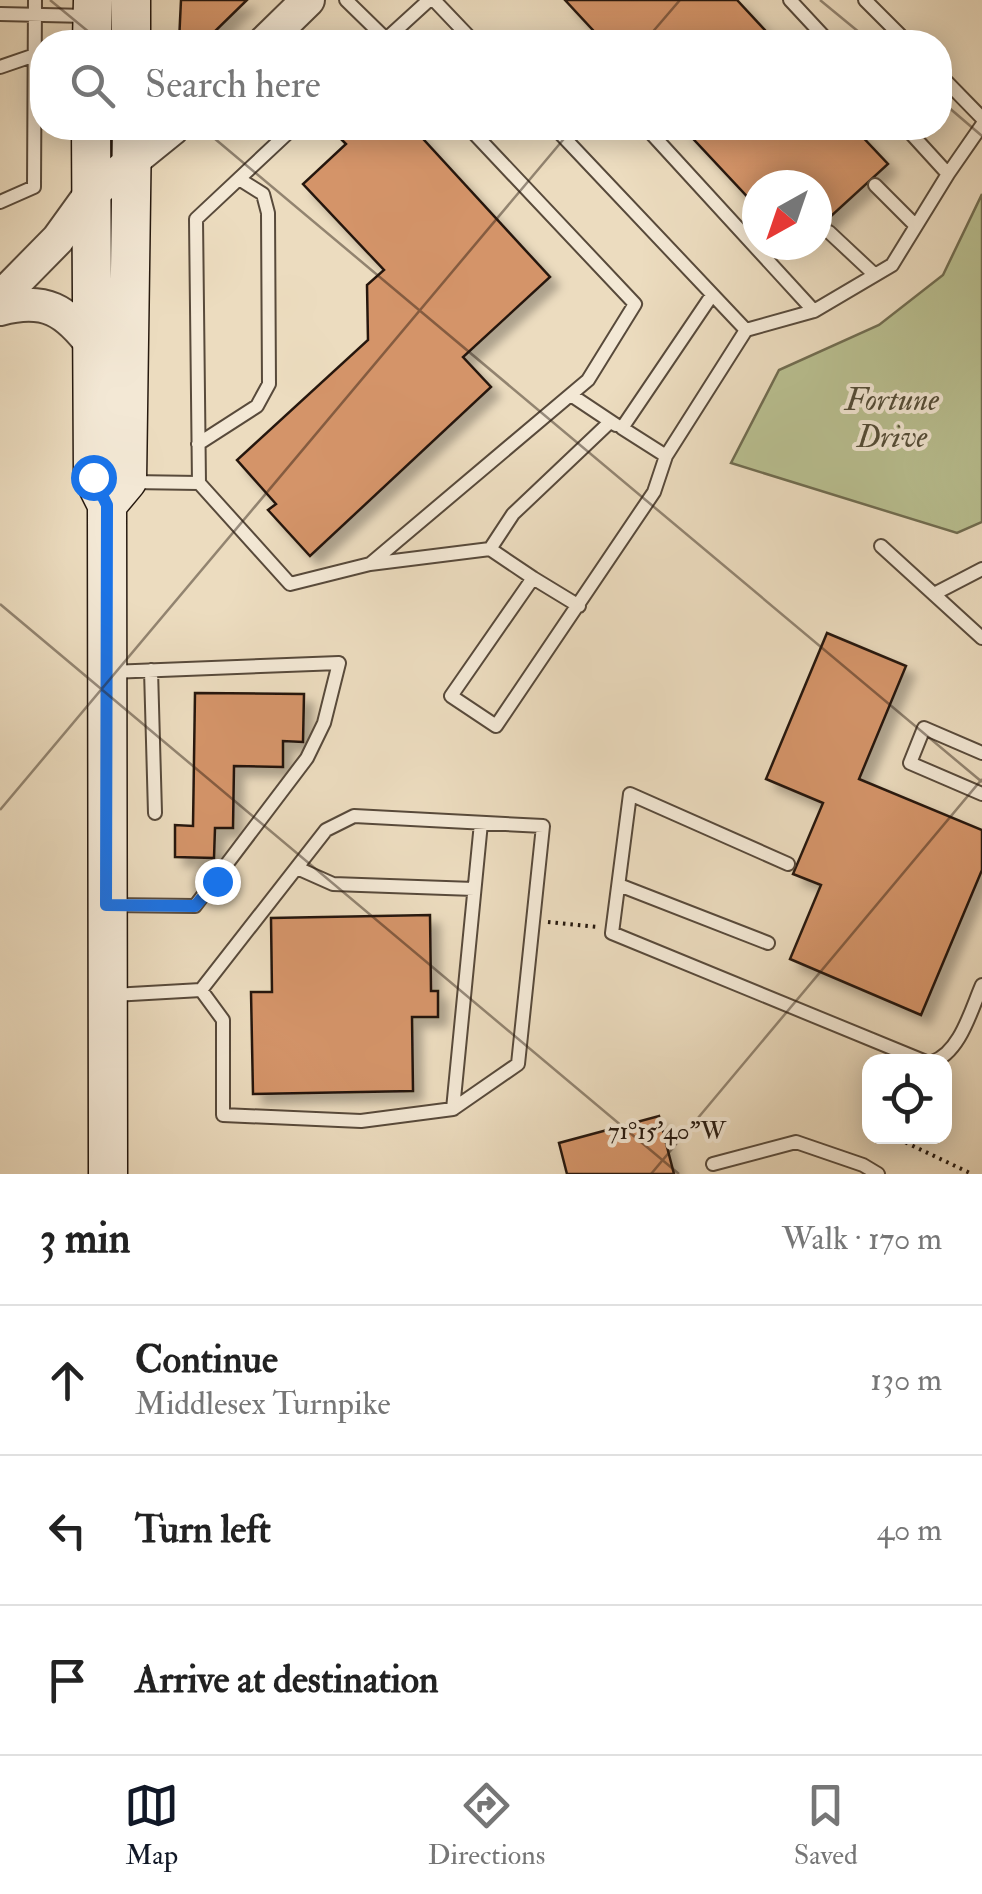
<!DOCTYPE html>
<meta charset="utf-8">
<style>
body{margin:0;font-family:"IM FELL Double Pica",serif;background:#f2f2f2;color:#222}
.controls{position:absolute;right:30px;bottom:30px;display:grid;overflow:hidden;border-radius:20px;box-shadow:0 5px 25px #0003}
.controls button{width:90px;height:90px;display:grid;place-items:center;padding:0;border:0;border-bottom:2px solid #e0e0e0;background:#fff;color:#222;font:50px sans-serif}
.compass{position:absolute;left:742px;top:170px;width:90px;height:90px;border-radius:50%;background:#fff;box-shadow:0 5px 25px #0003;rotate:220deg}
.stop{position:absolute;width:30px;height:30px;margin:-22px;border:8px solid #1a73e8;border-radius:50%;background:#fff}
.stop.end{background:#1a73e8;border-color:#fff;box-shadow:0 2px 10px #0008}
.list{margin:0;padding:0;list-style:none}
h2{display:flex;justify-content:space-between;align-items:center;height:130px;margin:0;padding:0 40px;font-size:42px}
h2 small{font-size:32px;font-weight:400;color:#767676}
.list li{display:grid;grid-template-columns:65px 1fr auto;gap:30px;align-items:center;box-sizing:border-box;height:150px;padding:0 40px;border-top:2px solid #e0e0e0}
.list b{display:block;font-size:38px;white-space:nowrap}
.list p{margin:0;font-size:32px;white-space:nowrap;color:#767676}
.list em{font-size:32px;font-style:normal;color:#767676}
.icon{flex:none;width:55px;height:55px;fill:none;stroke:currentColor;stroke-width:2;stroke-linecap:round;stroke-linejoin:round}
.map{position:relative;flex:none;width:982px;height:1174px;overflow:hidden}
.search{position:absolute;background:#fff;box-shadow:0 5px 25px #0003;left:30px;right:30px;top:30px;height:110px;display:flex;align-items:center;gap:25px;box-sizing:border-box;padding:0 35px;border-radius:40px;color:#767676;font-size:38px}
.sheet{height:580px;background:#fff}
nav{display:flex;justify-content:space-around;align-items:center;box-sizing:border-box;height:140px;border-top:2px solid #e0e0e0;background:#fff;font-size:28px;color:#767676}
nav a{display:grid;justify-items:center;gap:5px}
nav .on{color:#111827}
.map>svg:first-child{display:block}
</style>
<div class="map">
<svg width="982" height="1174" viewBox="0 0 982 1174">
<defs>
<filter id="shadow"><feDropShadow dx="9" dy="9" stdDeviation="5" flood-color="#0004"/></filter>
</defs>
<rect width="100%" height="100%" fill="#ecdcbf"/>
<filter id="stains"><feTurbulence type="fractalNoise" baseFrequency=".002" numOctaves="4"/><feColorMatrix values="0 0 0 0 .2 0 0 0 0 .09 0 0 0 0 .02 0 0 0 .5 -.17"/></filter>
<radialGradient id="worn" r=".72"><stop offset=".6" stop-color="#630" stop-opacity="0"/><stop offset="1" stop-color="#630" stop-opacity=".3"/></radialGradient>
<!-- green -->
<path fill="#b9c091" stroke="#706c50" stroke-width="2.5" d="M 982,194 L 982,522 L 957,533 L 731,463 L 779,370 L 879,325 L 943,275 Z"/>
<!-- building -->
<path fill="#d49469" stroke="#26190f" stroke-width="2.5" filter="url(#shadow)" d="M 181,0 L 247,0 L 204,42 L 179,42 Z
M 565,0 L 737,0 L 776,42 L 604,42 Z
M 349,128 L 413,128 L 550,277 L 463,357 L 491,387 L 310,556 L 268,510 L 276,504 L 237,460 L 368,340 L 367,285 L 384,270 L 303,184 L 346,144 L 339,137 Z
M 683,128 L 854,128 L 888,164 L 817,229 L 817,185 L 757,185 L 757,207 Z
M 827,633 L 906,666 L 859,779 L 982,830 L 982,870 L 921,1015 L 790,959 L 821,885 L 793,874 L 823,803 L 766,779 Z
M 195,693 L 304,694 L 303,742 L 283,741 L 283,767 L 234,766 L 233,828 L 215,828 L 214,858 L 175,857 L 175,825 L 193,826 Z
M 430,915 L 431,991 L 438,991 L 438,1017 L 412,1017 L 413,1091 L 253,1094 L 251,992 L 272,992 L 271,918 Z
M 659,1116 L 674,1174 L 567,1174 L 559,1143 Z"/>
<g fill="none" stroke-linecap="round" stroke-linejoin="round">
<defs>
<path id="service" d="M 346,0 L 389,42
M 434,0 L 474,42
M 790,0 L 829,42
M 865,0 L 907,42
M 0,14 L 87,16
M 383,42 L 429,0
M 0,67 L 35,55
M 940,75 L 982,118
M 293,128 L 196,219 L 199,483 L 290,584 L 370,564
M 469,128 L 635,304 L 588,380 L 370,564 L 490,549 L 533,578 L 451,696 L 496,726 L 654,492 L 666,456 L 746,330 L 555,128
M 650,132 L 814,311 L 892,265 L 948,174 L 906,128
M 948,174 L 982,125
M 875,185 L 916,226
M 0,202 L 34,187 L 35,0
M 829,232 L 875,275
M 746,330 L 814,311
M 571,395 L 616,425
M 198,444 L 257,406 L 269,384 L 268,213 L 263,194 L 239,179
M 666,456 L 622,428 L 712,295
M 131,482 L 199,483
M 881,546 L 982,638
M 490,549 L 513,514 L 610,422
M 533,578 L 579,606
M 934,594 L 982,569
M 151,670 L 155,813
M 982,753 L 924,728 L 910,763 L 982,794
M 788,864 L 630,794 L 612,933 L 926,1062
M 297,868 L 333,884 L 474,889
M 619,885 L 768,943
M 110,905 L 195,906 L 307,758 L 324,723 L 339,663 L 110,672
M 201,990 L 223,1020 L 223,1115 L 361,1121 L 453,1109 L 481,823
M 113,995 L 201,990 L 326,830 L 354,816 L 543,826 L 518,1064 L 453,1109
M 932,1062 C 960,1053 971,1010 982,985
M 713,1164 L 796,1142 L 863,1165 L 878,1174"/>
<path id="tertiary" d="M 265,42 L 308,0
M 0,298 L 58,239 L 89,196 L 173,128
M 0,309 C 45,297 66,310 93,346"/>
<path id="secondary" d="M 131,0 L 131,42
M 92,42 L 93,0
M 91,128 L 93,477 L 107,505 L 108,1174
M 107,505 L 127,481 L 132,128"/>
</defs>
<!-- service casing -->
<use href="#service" stroke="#584a3b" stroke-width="16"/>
<!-- tertiary casing -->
<use href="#tertiary" stroke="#584a3b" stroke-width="36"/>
<!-- secondary casing -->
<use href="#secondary" stroke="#26190f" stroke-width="41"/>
<!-- path -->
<path stroke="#26190f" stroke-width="4" stroke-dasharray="2.5 5" stroke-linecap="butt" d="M 548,922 L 598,927
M 892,1136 L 972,1174"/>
<!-- service -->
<use href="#service" stroke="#f3e8d5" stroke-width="12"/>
<!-- tertiary -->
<use href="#tertiary" stroke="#f3e8d5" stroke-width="32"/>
<!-- secondary -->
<use href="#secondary" stroke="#f3e8d5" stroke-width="38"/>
</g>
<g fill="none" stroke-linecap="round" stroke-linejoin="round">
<!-- route -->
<path stroke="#1a73e8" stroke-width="12" d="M 93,477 L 107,505 L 106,905 L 195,906 L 217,881"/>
</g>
<!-- ticks -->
<path fill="none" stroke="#26190f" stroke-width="2.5" stroke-opacity="0.45" d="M 50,0 L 101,42M 820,0 L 871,42M 644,42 L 680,0M 940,100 L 982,136M 202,128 L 982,782M 0,604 L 679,1174M 0,810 L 573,128M 651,1174 L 982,779"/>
<g text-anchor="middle" stroke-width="8" stroke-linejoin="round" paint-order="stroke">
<!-- park labels -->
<g font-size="32" font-style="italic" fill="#524b36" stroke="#f3e8d5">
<text x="892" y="410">Fortune<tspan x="892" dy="37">Drive</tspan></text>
</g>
</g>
<g font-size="25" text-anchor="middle" fill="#26190f" stroke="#f3e8d5" stroke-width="8" stroke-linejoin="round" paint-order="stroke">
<text x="667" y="1139">71°15'40"W</text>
</g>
<rect width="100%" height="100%" filter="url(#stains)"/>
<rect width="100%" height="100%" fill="url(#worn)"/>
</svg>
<div class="controls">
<button><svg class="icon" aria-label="locate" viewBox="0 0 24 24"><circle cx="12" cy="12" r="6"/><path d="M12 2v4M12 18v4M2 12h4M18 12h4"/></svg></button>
</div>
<svg class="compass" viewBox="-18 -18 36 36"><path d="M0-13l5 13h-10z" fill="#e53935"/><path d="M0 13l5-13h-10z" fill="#767676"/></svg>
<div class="stop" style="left:93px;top:477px"></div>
<div class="stop end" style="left:217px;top:881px"></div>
<div class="search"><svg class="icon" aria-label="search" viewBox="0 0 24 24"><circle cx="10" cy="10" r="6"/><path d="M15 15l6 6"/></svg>Search here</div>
</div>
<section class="sheet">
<h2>3 min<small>Walk · 170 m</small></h2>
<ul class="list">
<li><svg class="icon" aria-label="ahead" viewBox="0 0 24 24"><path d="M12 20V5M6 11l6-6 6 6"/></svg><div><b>Continue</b><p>Middlesex Turnpike</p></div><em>130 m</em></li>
<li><svg class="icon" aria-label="left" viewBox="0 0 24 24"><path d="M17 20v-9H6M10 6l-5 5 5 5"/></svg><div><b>Turn left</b></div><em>40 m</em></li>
<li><svg class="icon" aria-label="arrive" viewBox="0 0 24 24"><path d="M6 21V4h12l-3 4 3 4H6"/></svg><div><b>Arrive at destination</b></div></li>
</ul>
</section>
<nav>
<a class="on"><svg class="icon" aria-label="map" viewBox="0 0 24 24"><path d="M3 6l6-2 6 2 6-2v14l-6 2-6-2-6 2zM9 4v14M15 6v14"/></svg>Map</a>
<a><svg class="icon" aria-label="directions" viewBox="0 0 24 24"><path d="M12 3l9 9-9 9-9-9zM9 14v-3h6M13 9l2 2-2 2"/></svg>Directions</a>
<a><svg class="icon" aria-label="saved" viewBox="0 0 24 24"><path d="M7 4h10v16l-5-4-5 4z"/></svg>Saved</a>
</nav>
